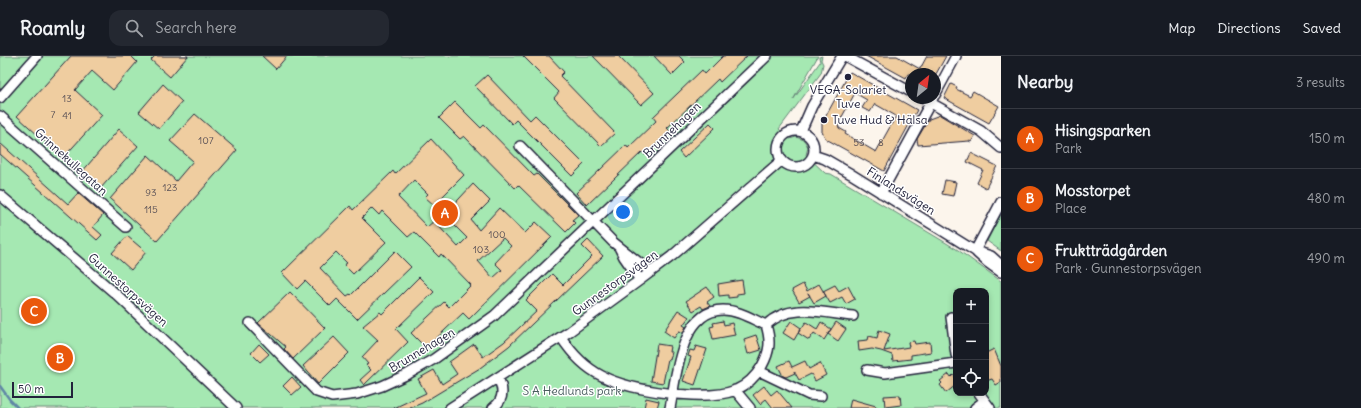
<!DOCTYPE html>
<meta charset="utf-8">
<style>
body{margin:0;font-family:Delius,sans-serif;background:#242831;color:#f1f3f6}
.controls{position:absolute;right:12px;bottom:12px;display:grid;overflow:hidden;border-radius:8px;box-shadow:0 2px 6px #0003}
.controls button{width:36px;height:36px;display:grid;place-items:center;padding:0;border:0;border-bottom:1px solid #363941;background:#171b24;color:#f1f3f6;font:20px sans-serif}
.compass{position:absolute;left:905px;top:12px;width:36px;height:36px;border-radius:50%;background:#171b24;box-shadow:0 2px 6px #0003;rotate:29deg}
.scale{position:absolute;left:12px;bottom:10px;width:61px;box-sizing:border-box;padding-left:4px;border:2px solid #22223b;border-top:0;font-size:11px;line-height:14px;white-space:nowrap;color:#22223b;-webkit-text-stroke:3px #fff;paint-order:stroke}
.you{position:absolute;left:623px;top:156px;width:14px;height:14px;margin:-10px;border:3px solid #fff;border-radius:50%;background:#1a73e8;box-shadow:0 0 0 6px #1a73e833}
.badge{display:grid;place-items:center;width:26px;height:26px;border-radius:50%;background:#ea580c;color:#fff;font-size:13px;font-weight:700}
.pin{position:absolute;translate:-50% -50%;border:2px solid #fff;box-shadow:0 1px 4px #0006}
.list{margin:0;padding:0;list-style:none}
h2{display:flex;justify-content:space-between;align-items:center;height:52px;margin:0;padding:0 16px;font-size:17px}
h2 small{font-size:13px;font-weight:400;color:#9ea1a6}
.list li{display:grid;grid-template-columns:26px 1fr auto;gap:12px;align-items:center;box-sizing:border-box;height:60px;padding:0 16px;border-top:1px solid #363941}
.list b{display:block;font-size:15px;white-space:nowrap}
.list p{margin:0;font-size:13px;white-space:nowrap;color:#9ea1a6}
.list em{font-size:13px;font-style:normal;color:#9ea1a6}
.icon{flex:none;width:22px;height:22px;fill:none;stroke:currentColor;stroke-width:2;stroke-linecap:round;stroke-linejoin:round}
.map{position:relative;flex:none;width:1001px;height:352px;overflow:hidden}
header{display:flex;align-items:center;gap:24px;box-sizing:border-box;height:56px;padding:0 20px;background:#171b24;border-bottom:1px solid #363941}
header strong{font-size:19px}
nav{display:flex;gap:22px;margin-inline-start:auto;font-size:14px}
.search{width:280px;height:36px;background:#242831;display:flex;align-items:center;gap:10px;box-sizing:border-box;padding:0 14px;border-radius:12px;color:#9ea1a6;font-size:15px}
main{display:flex}
aside{flex:1;background:#171b24}
.map>svg:first-child{display:block}
</style>
<header>
<strong>Roamly</strong>
<div class="search"><svg class="icon" aria-label="search" viewBox="0 0 24 24"><circle cx="10" cy="10" r="6"/><path d="M15 15l6 6"/></svg>Search here</div>
<nav><a>Map</a><a>Directions</a><a>Saved</a></nav>
</header>
<main>
<div class="map">
<svg width="1001" height="352" viewBox="0 0 1001 352">
<rect width="100%" height="100%" fill="#fcf5ec"/>
<filter id="ink" filterUnits="userSpaceOnUse"><feTurbulence type="fractalNoise" baseFrequency=".025" numOctaves="2"/><feDisplacementMap in="SourceGraphic" scale="8" xChannelSelector="R" yChannelSelector="G"/><feConvolveMatrix kernelMatrix="1 2 1 2 8 2 1 2 1" color-interpolation-filters="sRGB"/></filter>
<g filter="url(#ink)">
<!-- green -->
<path fill="#a5e8b2" stroke="#648576" fill-rule="evenodd" d="M 0,0 L 818,0 L 793,44 L 820,6 L 819,1 L 822,0 L 821,4 L 823,8 L 821,17 L 779,73 L 790,83 L 796,81 L 804,84 L 808,91 L 806,99 L 825,117 L 831,118 L 958,194 L 1001,225 L 1001,352 L 0,352 ZM 956,235 L 986,235 L 986,337 L 956,337 Z
M 1001,158 L 1001,195 L 987,185 Z"/>
<g fill="none" stroke-linecap="round" stroke-linejoin="round">
<!-- stream -->
<path stroke="#6087a5" stroke-width="2.5" d="M 0,330 L 10,344 L 18,352"/>
</g>
<!-- building -->
<path fill="#efcda0" stroke="#22223b" fill-rule="evenodd" d="M 71,0 L 131,0 L 137,6 L 113,34 L 92,15 L 75,34 L 102,59 L 63,102 L 17,60 Z
M 155,0 L 188,0 L 170,21 L 151,4 Z
M 262,0 L 287,0 L 276,13 Z
M 523,0 L 549,0 L 564,16 L 560,20 L 615,77 L 601,90 L 554,42 L 559,36 Z
M 593,0 L 618,0 L 654,37 L 641,49 Z
M 654,0 L 679,0 L 685,6 L 672,19 Z
M 723,0 L 747,0 L 720,26 L 718,23 L 667,72 L 670,75 L 645,99 L 642,96 L 587,149 L 576,137 L 626,89 L 628,92 L 656,65 L 653,61 L 702,14 L 705,18 Z
M 866,0 L 897,0 L 920,13 L 927,0 L 946,0 L 936,18 L 908,18 L 906,22 Z
M 850,16 L 917,54 L 884,115 L 826,83 L 822,76 L 822,67 ZM 855,37 L 867,44 L 862,52 L 870,56 L 875,48 L 896,60 L 876,96 L 845,78 L 846,76 L 839,72 L 838,68 Z
M 487,19 L 530,64 L 535,59 L 584,108 L 572,120 L 516,64 L 512,68 L 475,30 Z
M 163,28 L 182,46 L 159,73 L 139,56 Z
M 951,28 L 957,31 L 956,33 L 970,40 L 973,35 L 999,50 L 989,67 L 944,42 Z
M 455,46 L 481,72 L 484,69 L 534,120 L 537,118 L 578,159 L 572,164 L 575,167 L 566,176 L 518,129 L 515,132 L 464,80 L 460,83 L 439,62 Z
M 195,58 L 237,94 L 157,185 L 110,143 L 148,99 L 176,125 L 193,105 L 170,85 Z
M 940,59 L 975,80 L 971,86 L 969,85 L 918,89 L 917,83 L 929,63 Z
M 710,67 L 715,72 L 684,102 L 679,96 Z
M 119,73 L 138,90 L 100,133 L 81,117 Z
M 431,83 L 464,119 L 434,149 L 425,141 L 428,138 L 414,124 L 398,141 L 427,171 L 434,165 L 458,191 L 467,182 L 451,166 L 453,164 L 446,157 L 473,128 L 490,145 L 471,164 L 479,174 L 499,152 L 525,177 L 536,166 L 552,181 L 469,263 L 463,257 L 426,292 L 411,277 L 444,246 L 449,251 L 471,229 L 441,198 L 439,201 L 414,176 L 408,181 L 382,155 L 379,159 L 372,152 L 362,162 L 386,186 L 353,218 L 344,209 L 347,207 L 336,196 L 320,212 L 347,240 L 350,238 L 351,239 L 395,195 L 411,211 L 357,263 L 337,243 L 330,250 L 305,225 L 297,233 L 282,217 L 350,150 L 353,154 L 393,115 L 395,118 ZM 503,182 L 511,190 L 495,207 L 502,214 L 493,222 L 478,205 Z
M 0,87 L 68,148 L 78,137 L 103,159 L 93,171 L 102,179 L 97,184 L 0,98 Z
M 971,97 L 997,110 L 986,132 L 977,127 L 983,114 L 967,106 Z
M 945,124 L 956,126 L 953,140 L 942,138 Z
M 127,180 L 146,196 L 131,214 L 112,197 Z
M 588,184 L 603,200 L 509,290 L 480,312 L 422,347 L 410,352 L 394,352 L 426,337 L 418,323 L 434,314 L 442,328 L 457,318 L 449,306 L 474,288 L 483,301 L 504,286 L 537,255 L 526,244 L 552,218 L 563,229 L 592,200 L 582,190 Z
M 419,221 L 434,236 L 396,273 L 408,286 L 364,329 L 360,324 L 371,314 L 366,309 L 368,308 L 362,301 L 378,284 L 363,270 L 380,256 L 382,258 Z
M 742,224 L 744,237 L 737,238 L 737,241 L 728,242 L 728,239 L 719,240 L 718,228 Z
M 803,228 L 807,235 L 819,228 L 826,240 L 814,247 L 808,237 L 810,240 L 799,246 L 792,234 Z
M 835,229 L 839,235 L 848,230 L 855,243 L 846,248 L 842,241 L 830,247 L 823,235 Z
M 707,231 L 714,241 L 707,246 L 710,250 L 703,253 L 701,250 L 693,255 L 686,245 Z
M 290,236 L 325,272 L 293,303 L 284,293 L 286,291 L 258,267 Z
M 678,254 L 689,261 L 683,269 L 686,271 L 683,276 L 679,275 L 674,282 L 664,275 Z
M 723,265 L 724,269 L 732,267 L 735,279 L 713,283 L 710,271 L 714,270 L 713,267 Z
M 791,265 L 801,272 L 794,284 L 783,277 Z
M 806,266 L 817,273 L 821,266 L 831,273 L 824,284 L 814,277 L 809,284 L 798,277 Z
M 836,266 L 846,273 L 838,285 L 828,278 Z
M 879,274 L 890,278 L 884,295 L 909,291 L 908,286 L 914,285 L 915,288 L 930,286 L 931,296 L 911,299 L 911,303 L 893,305 L 892,299 L 881,295 L 872,293 L 859,295 L 858,285 L 868,284 L 869,280 L 877,282 Z
M 756,279 L 761,294 L 748,298 L 744,283 Z
M 334,281 L 349,297 L 318,328 L 303,310 Z
M 259,288 L 269,298 L 260,306 L 251,297 Z
M 657,288 L 670,290 L 669,296 L 672,296 L 670,304 L 668,303 L 663,327 L 651,325 Z
M 696,290 L 707,293 L 695,329 L 683,325 L 691,301 L 688,300 L 690,294 L 694,295 Z
M 994,293 L 1001,310 L 1001,326 L 996,329 L 992,323 L 986,325 L 986,297 Z
M 789,305 L 792,311 L 805,305 L 809,313 L 820,307 L 826,319 L 815,325 L 811,318 L 799,324 L 794,315 L 795,317 L 786,321 L 783,320 L 778,310 Z
M 949,318 L 951,321 L 953,319 L 956,322 L 956,329 L 946,337 L 940,329 L 942,327 L 940,325 Z
M 292,321 L 301,331 L 292,339 L 283,330 Z
M 764,330 L 771,339 L 777,334 L 792,352 L 773,352 L 766,343 L 760,348 L 753,339 Z
M 900,339 L 901,349 L 885,351 L 884,340 Z
M 646,342 L 659,345 L 657,352 L 644,352 Z
M 851,343 L 876,350 L 876,352 L 849,352 Z"/>
<g fill="none" stroke-linecap="round" stroke-linejoin="round">
<defs>
<path id="minor" d="M 845,0 L 911,36
M 935,39 L 956,0
M 0,42 L 37,0
M 922,42 L 981,75 L 1001,92
M 0,60 L 126,171
M778 93a18 18 0 1 1 36 0a18 18 0 1 1-36 0Z
M 801,75 L 812,50 L 842,0
M 520,90 L 613,186 L 651,216
M 813,99 L 825,103 L 851,118 L 975,195 L 991,200 L 1001,209
M 881,137 L 933,42
M 0,139 L 117,239 L 236,352
M 619,191 L 624,201 L 640,224
M 975,195 L 1001,146
M 977,197 L 987,206 L 1001,216
M 951,261 L 956,299
M 250,267 L 317,336 L 332,341 L 357,338 L 382,330 L 408,318 L 434,303 L 494,260 L 767,0
M 766,269 C 790,246 823,257 853,260
M 561,281 C 572,298 584,311 602,320 C 631,335 705,346 736,334 C 747,329 756,320 762,310 C 770,295 771,285 766,269 C 752,263 738,254 723,254 C 680,254 676,323 670,352
M 867,314 L 885,317 L 956,307
M 759,315 L 809,339 L 821,340
M 735,334 L 750,352
M 979,337 L 990,352
M 450,352 L 570,275 L 640,224 L 672,200 L 782,104
M 493,352 C 504,344 504,334 498,322
M 975,352 L 984,345"/>
</defs>
<!-- minor casing -->
<use href="#minor" stroke="#22223b" stroke-width="12"/>
<!-- minor -->
<use href="#minor" stroke="#fff" stroke-width="9"/>
</g>
</g>
<!-- markers -->
<g fill="#22223b" stroke="#fff" stroke-width="1.5">
<circle cx="848" cy="21" r="4"/>
<circle cx="824" cy="64" r="4"/>
</g>
<g text-anchor="middle" stroke-width="3" stroke-linejoin="round" paint-order="stroke">
<!-- number labels -->
<g font-size="10" fill="#554d54">
<text x="67" y="46">13</text>
<text x="53" y="62">7</text>
<text x="67" y="63">41</text>
<text x="206" y="88">107</text>
<text x="859" y="90">53</text>
<text x="881" y="90">8</text>
<text x="170" y="135">123</text>
<text x="151" y="140">93</text>
<text x="151" y="157">115</text>
<text x="497" y="182">100</text>
<text x="481" y="197">103</text>
</g>
<!-- poi labels -->
<g font-size="12" fill="#22223b" stroke="#fff">
<text x="848" y="38">VEGA-Solariet<tspan x="848" dy="14">Tuve</tspan></text>
<text x="832" y="68" text-anchor="start">Tuve Hud &amp; Hälsa</text>
</g>
<!-- street labels -->
<g font-size="12" fill="#22223b" stroke="#fff">
<text transform="translate(672 74) rotate(-44)" y="4">Brunnehagen</text>
<text transform="translate(71 106) rotate(42)" y="4">Grinnekullegatan</text>
<text transform="translate(901 135) rotate(32)" y="4">Finlandsvägen</text>
<text transform="translate(615 227) rotate(-36)" y="4">Gunnestorpsvägen</text>
<text transform="translate(128 234) rotate(42)" y="4">Gunnestorpsvägen</text>
<text transform="translate(422 294) rotate(-31)" y="4">Brunnehagen</text>
</g>
<!-- park labels -->
<g font-size="12" fill="#495d5f" stroke="#fff">
<text x="572" y="339">S A Hedlunds park</text>
</g>
</g>
</svg>
<div class="controls">
<button>+</button>
<button>−</button>
<button><svg class="icon" aria-label="locate" viewBox="0 0 24 24"><circle cx="12" cy="12" r="6"/><path d="M12 2v4M12 18v4M2 12h4M18 12h4"/></svg></button>
</div>
<svg class="compass" viewBox="-18 -18 36 36"><path d="M0-13l5 13h-10z" fill="#e53935"/><path d="M0 13l5-13h-10z" fill="#9ea1a6"/></svg>
<div class="scale">50 m</div>
<div class="you"></div>
<div class="pin badge" style="left:445px;top:157px">A</div>
<div class="pin badge" style="left:60px;top:302px">B</div>
<div class="pin badge" style="left:34px;top:255px">C</div>
</div>
<aside>
<h2>Nearby<small>3 results</small></h2>
<ul class="list">
<li><span class="badge">A</span><div><b>Hisingsparken</b><p>Park</p></div><em>150 m</em></li>
<li><span class="badge">B</span><div><b>Mosstorpet</b><p>Place</p></div><em>480 m</em></li>
<li><span class="badge">C</span><div><b>Fruktträdgården</b><p>Park · Gunnestorpsvägen</p></div><em>490 m</em></li>
</ul>
</aside>
</main>
